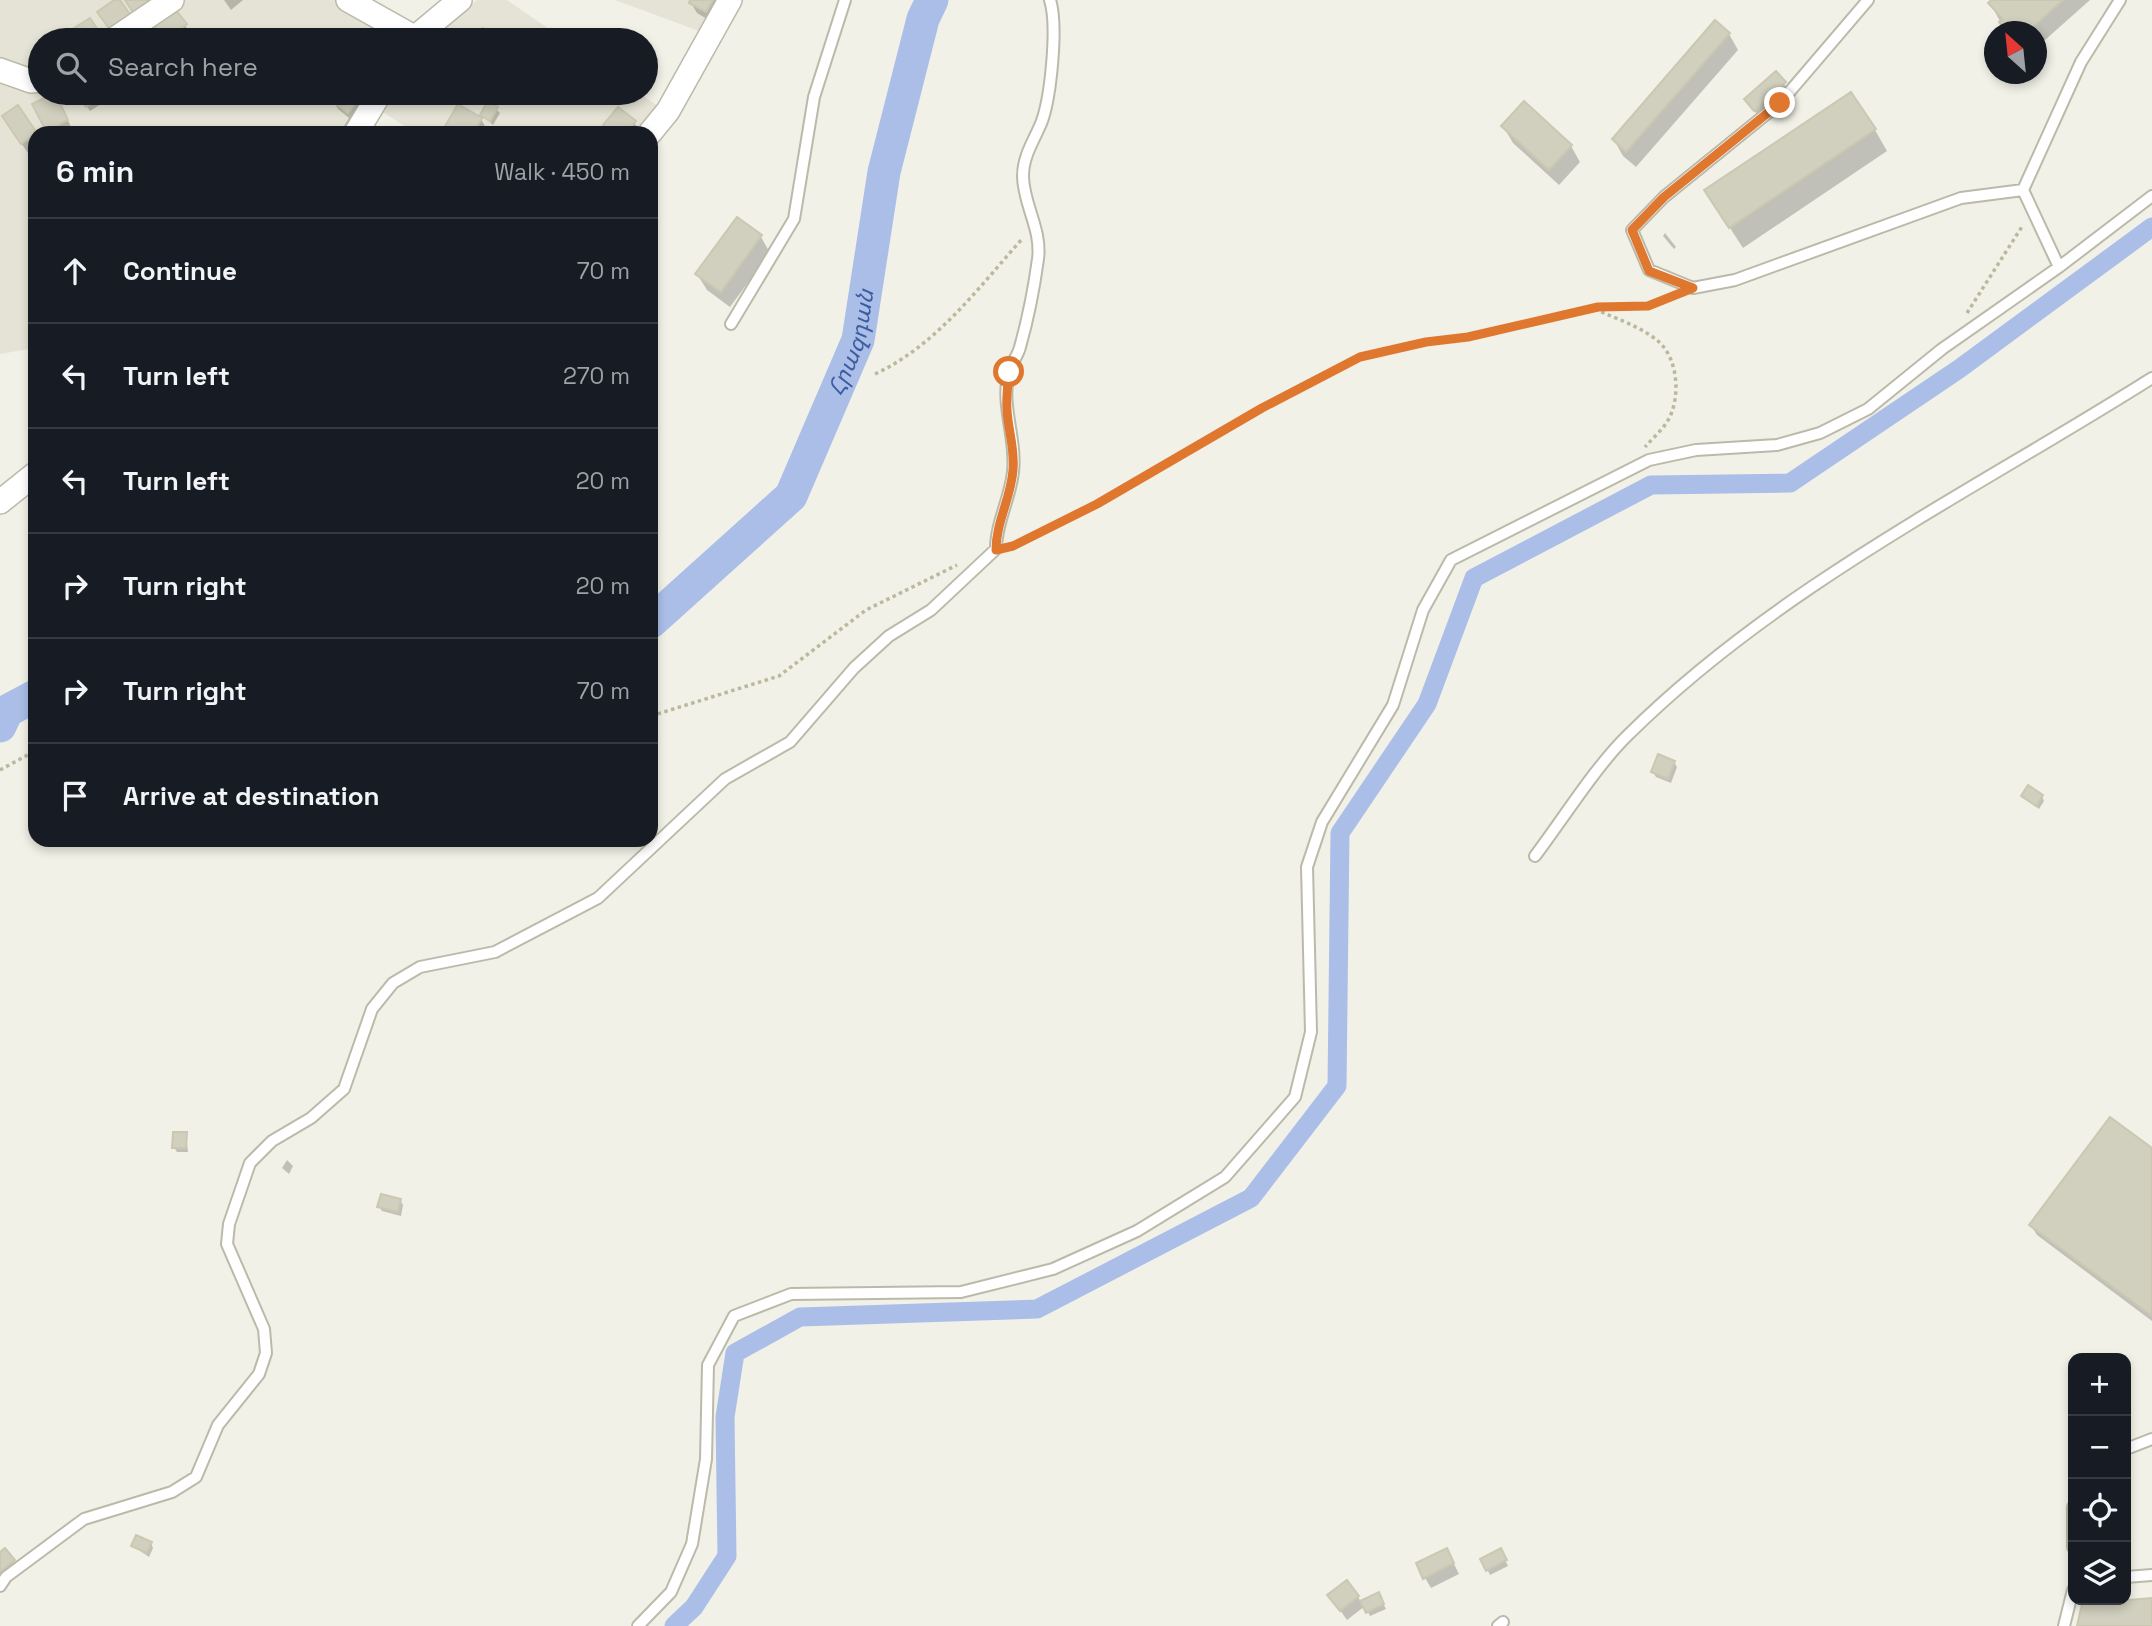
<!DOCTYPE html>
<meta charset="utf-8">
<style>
body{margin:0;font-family:"Space Grotesk","Noto Sans Armenian",sans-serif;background:#242831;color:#f1f3f6}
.controls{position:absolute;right:21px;bottom:21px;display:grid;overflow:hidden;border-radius:14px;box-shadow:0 4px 10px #0003}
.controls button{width:63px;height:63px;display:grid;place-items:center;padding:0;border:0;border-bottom:2px solid #363941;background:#171b24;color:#f1f3f6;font:35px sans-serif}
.compass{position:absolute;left:1984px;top:21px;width:63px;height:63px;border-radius:50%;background:#171b24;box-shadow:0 4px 10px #0003;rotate:333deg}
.stop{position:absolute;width:21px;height:21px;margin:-16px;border:5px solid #e0772f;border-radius:50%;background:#fff}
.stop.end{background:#e0772f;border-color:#fff;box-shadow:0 2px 7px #0008}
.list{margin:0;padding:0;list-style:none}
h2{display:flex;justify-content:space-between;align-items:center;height:91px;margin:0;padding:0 28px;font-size:30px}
h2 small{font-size:23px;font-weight:400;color:#9ea1a6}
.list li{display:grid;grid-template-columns:46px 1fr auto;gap:21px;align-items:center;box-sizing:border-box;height:105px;padding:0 28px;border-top:2px solid #363941}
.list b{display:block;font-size:26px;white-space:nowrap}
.list em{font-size:23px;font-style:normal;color:#9ea1a6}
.icon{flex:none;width:38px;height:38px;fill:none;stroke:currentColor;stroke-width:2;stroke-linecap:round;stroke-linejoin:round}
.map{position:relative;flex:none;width:2152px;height:1626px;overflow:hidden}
.search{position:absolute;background:#171b24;box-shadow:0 4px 10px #0003;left:28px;top:28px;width:630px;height:77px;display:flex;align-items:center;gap:18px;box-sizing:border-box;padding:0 24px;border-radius:38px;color:#9ea1a6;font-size:26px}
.panel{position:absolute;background:#171b24;box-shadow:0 4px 10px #0003;left:28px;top:126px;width:630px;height:721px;border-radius:21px}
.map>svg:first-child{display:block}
</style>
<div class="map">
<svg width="2152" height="1626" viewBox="0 0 2152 1626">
<rect width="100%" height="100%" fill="#f1f1e7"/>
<!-- residential -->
<path fill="#e4e3d5" d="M 0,0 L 355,0 L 401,40 L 40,40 L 40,93 L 373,93 L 349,133 L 35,133 L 35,348 L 0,354 Z
M 477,0 L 507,0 L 565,40 L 428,40 Z
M 615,0 L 718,0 L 699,31 Z
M 395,93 L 639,93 L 658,106 L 637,133 L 497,133 L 493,130 L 490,133 L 415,133 L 383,112 Z"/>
<!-- shadow -->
<path fill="#0003" d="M 224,0 L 243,0 L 231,10 Z
M 692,0 L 724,0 L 712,22 L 697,13 L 691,3 Z
M 1994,0 L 2090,0 L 2036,48 L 2036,32 L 2006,32 L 1990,3 Z
M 185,25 L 191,35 L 184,40 L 165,40 L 156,26 Z
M 146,31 L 153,40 L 133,40 Z
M 1729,34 L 1738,50 L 1636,167 L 1623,156 L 1614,140 Z
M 1776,73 L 1791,94 L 1761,120 L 1746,99 Z
M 78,93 L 94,93 L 101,104 L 90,111 Z
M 336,93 L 370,93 L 353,133 L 344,133 L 342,129 L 349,118 L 338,109 L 332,99 Z
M 489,103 L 500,113 L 493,125 L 482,115 Z
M 35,105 L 61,106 L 73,131 L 49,133 Z
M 481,119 L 487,130 L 485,133 L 443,133 Z
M 634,122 L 640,133 L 610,133 L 606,125 Z
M 1503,126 L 1571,146 L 1580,162 L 1559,185 L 1513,143 Z
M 10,127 L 35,133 L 35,148 L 28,153 Z
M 1875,130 L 1887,151 L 1743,248 L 1706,191 Z
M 737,219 L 761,237 L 770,253 L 730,307 L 707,290 L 697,274 Z
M 1665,233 L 1676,247 L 1674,249 L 1663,236 Z
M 1674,762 L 1677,767 L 1671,783 L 1656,777 L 1653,772 Z
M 2023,796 L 2042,796 L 2044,801 L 2039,809 Z
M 186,1134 L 188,1152 L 177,1152 L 174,1147 Z
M 2152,1150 L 2152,1321 L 2037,1235 L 2031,1225 Z
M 287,1160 L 293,1166 L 289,1174 L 282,1168 Z
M 400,1200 L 403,1205 L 401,1216 L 382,1211 L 379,1206 Z
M 151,1543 L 153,1548 L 149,1557 L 133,1546 Z
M 1500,1550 L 1508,1566 L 1490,1575 L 1482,1559 Z
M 0,1554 L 13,1561 L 19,1571 L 0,1587 Z
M 1452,1560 L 1459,1574 L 1431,1588 L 1425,1578 Z
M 1378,1594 L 1386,1609 L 1370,1616 L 1365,1606 L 1347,1620 L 1330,1596 L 1358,1597 L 1361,1602 Z"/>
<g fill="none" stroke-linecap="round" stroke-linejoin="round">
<!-- canal -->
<path stroke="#aabee7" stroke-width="19" d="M 674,1626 L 694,1607 L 727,1556 L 725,1417 L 735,1353 L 800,1317 L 1037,1309 L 1251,1198 L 1337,1086 L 1340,833 L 1427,704 L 1474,578 L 1651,485 L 1790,483 L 1959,369 L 2152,227"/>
<!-- river -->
<g stroke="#aabee7" stroke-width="33">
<path id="s1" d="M 651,622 L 791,496 L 858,340 L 884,172 L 923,19 L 932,0"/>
<path d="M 0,726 L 7,711 L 35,696"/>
</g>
</g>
<!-- building -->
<path fill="#d1cfbe" stroke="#cbc8b2" stroke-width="2" d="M 114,0 L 120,0 L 131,16 L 111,31 L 97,12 Z
M 125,0 L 155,0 L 134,14 Z
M 690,0 L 713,0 L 706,12 L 689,3 Z
M 1991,0 L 2063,0 L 2027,32 L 2007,32 L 1999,22 L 2003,19 L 1988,3 Z
M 175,9 L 187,24 L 165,40 L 153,25 Z
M 90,18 L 102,36 L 94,40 L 70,40 L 66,33 Z
M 1715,20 L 1730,33 L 1626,152 L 1612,139 Z
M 483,28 L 504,40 L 476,40 Z
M 1776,71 L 1786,82 L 1754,111 L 1744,99 Z
M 1851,92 L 1876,129 L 1729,228 L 1704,190 Z
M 55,93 L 68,120 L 46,131 L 32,104 Z
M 76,93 L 96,93 L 100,98 L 86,107 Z
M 334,93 L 363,93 L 348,113 L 329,99 Z
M 488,101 L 498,107 L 490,121 L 480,115 Z
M 1524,101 L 1572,145 L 1549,170 L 1501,126 Z
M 458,104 L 482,118 L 473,133 L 441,133 Z
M 18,105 L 37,133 L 21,144 L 2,116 Z
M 618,107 L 636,121 L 626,133 L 614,133 L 603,125 Z
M 737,217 L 762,235 L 721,292 L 695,274 Z
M 1658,754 L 1675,761 L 1668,779 L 1651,772 Z
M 2028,785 L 2043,795 L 2036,806 L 2021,796 Z
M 2110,1117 L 2152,1148 L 2152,1316 L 2029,1225 Z
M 173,1132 L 187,1132 L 186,1148 L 172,1148 Z
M 381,1194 L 401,1199 L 398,1212 L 377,1207 Z
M 136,1535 L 152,1542 L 147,1553 L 131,1546 Z
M 5,1548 L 15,1560 L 0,1572 L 0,1552 Z
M 1447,1548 L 1454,1563 L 1423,1579 L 1416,1563 Z
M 1501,1548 L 1507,1560 L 1486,1571 L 1480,1559 Z
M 1347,1580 L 1359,1596 L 1340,1611 L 1327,1595 Z
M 1379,1592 L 1384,1604 L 1366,1613 L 1360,1601 Z
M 2152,1598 L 2152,1626 L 2077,1626 L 2082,1604 Z"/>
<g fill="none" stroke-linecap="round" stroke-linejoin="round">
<defs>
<path id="lane" d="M 1868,0 L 1780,103 L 1664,197 L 1632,230 L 1649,270 L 1693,288 L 1735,280 L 1961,198 L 2023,190
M 2059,267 L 2023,190 L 2081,62 L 2120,0
M 731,324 L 794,219 L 814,97 L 845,0
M 1535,856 C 1563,819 1596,766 1628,735 C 1778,586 1975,490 2152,378
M 2126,1449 L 2152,1439
M 2073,1507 L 2073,1547
M 2126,1577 L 2152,1575
M 0,1586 L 6,1577 L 84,1519 L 172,1492 L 196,1477 L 218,1425 L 259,1374 L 266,1353 L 264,1329 L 227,1244 L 229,1224 L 250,1163 L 272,1141 L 311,1118 L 344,1089 L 372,1009 L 393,983 L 420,967 L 495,952 L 598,898 L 725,779 L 790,742 L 854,668 L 889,636 L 931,610 L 996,549 C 996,523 1010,499 1013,472 C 1017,439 1000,405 1009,372 C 1011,363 1018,356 1020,347 C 1028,319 1034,288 1038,259 C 1042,229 1023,204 1023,176 C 1023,155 1035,139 1042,121 C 1051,95 1058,25 1050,0
M 638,1626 L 671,1592 L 692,1544 L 706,1459 L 708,1365 L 734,1316 L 791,1294 L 961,1292 L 1053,1269 L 1137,1231 L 1225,1177 L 1295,1097 L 1311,1032 L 1307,867 L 1322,822 L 1393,705 L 1423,610 L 1451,560 L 1649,460 L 1696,450 L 1777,445 L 1820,433 L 1868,409 L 1942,349 L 2059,267 L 2152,196
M 1498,1626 L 1503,1622
M 2064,1626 L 2073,1590"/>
<path id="street" d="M 348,0 L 414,37
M 113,40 L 172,0
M 412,40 L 460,0
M 0,70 L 31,81 L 40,80
M 356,133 L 380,93
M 650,133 L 668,111 L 730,0
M 0,502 L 35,474"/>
</defs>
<!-- lane casing -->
<use href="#lane" stroke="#bbbaaa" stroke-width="14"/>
<!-- street casing -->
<use href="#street" stroke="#bbbaaa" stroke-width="26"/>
<!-- path -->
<path stroke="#bbb89d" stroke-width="3.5" stroke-dasharray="3.5 3.5" stroke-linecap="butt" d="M 1595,309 C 1616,319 1640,326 1658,341 C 1679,359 1681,400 1667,422 C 1661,431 1652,439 1645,447
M 1967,313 L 2023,225
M 875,374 C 937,345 978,288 1023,238
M 1011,546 L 1097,504 L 1262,408 L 1360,357 L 1426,342 L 1468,337 L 1598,307 L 1648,306 L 1675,295
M 651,716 L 779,676 L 866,610 L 957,565
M 0,770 L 35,751"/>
<!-- lane -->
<use href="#lane" stroke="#fff" stroke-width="10"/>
<!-- street -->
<use href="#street" stroke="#fff" stroke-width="23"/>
</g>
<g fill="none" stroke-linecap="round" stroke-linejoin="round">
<!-- route -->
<path stroke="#e0772f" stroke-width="9" d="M 1009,372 C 1008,384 1006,398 1007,410 C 1008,430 1015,449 1013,470 C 1011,498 996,522 996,550 L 1013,546 L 1097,504 L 1262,408 L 1360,357 L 1426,342 L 1468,337 L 1598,307 L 1648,306 L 1693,288 L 1649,271 L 1632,230 L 1664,197 L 1780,103"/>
</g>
<g text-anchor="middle" stroke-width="5" stroke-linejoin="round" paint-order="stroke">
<!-- water labels -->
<g font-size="23" font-style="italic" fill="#3d5da2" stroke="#fff">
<text dy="8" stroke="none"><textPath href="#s1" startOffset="354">Հրազդան</textPath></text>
</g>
</g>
</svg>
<div class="controls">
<button>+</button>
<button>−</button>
<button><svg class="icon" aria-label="locate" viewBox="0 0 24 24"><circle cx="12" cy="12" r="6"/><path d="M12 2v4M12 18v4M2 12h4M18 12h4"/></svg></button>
<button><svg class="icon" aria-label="layers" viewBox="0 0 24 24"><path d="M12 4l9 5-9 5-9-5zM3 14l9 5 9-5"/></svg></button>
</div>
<svg class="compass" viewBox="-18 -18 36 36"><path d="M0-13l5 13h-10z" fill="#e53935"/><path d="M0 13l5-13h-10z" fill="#9ea1a6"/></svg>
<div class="stop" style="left:1009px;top:372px"></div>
<div class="stop end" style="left:1780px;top:103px"></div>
<div class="search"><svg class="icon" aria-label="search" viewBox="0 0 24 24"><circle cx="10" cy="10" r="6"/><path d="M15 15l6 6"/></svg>Search here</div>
<section class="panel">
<h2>6 min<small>Walk · 450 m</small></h2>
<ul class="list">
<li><svg class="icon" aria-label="ahead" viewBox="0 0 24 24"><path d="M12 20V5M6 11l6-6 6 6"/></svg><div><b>Continue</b></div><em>70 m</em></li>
<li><svg class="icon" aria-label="left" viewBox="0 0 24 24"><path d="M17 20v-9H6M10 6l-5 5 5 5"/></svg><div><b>Turn left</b></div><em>270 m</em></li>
<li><svg class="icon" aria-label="left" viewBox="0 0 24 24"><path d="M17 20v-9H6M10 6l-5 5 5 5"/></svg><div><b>Turn left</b></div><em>20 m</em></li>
<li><svg class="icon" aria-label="right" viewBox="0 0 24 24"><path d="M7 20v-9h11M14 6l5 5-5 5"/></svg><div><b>Turn right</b></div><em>20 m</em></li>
<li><svg class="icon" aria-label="right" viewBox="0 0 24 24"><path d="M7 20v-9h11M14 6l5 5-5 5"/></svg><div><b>Turn right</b></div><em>70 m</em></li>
<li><svg class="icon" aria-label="arrive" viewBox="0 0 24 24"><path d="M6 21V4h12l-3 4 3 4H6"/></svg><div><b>Arrive at destination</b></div></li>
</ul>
</section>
</div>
